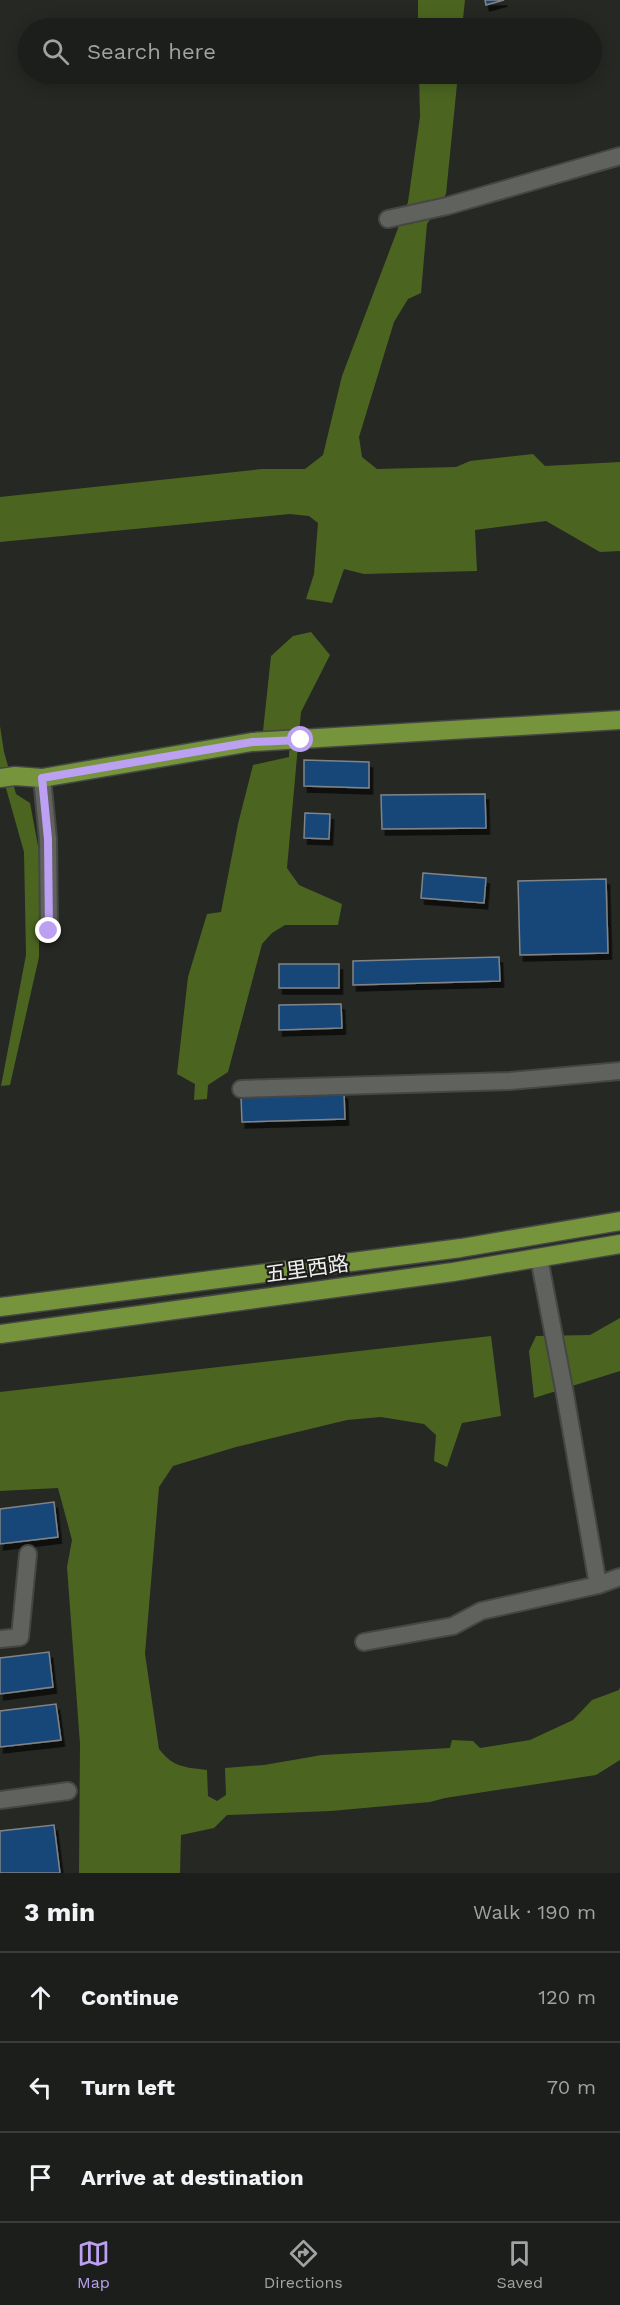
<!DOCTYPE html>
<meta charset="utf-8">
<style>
body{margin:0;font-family:"Work Sans","Noto Sans SC",sans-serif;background:#252724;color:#f1f3f6}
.stop{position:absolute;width:18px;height:18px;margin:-14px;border:4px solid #bca0f2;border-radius:50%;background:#fff}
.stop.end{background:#bca0f2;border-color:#fff;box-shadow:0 2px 6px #0008}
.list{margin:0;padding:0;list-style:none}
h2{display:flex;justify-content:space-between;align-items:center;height:78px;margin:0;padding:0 24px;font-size:26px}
h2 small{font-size:20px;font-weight:400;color:#a0a2a3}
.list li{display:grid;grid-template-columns:39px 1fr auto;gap:18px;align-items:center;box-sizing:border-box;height:90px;padding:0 24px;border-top:2px solid #3a3c3a}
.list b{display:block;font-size:22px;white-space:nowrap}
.list em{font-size:20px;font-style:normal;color:#a0a2a3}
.icon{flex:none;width:33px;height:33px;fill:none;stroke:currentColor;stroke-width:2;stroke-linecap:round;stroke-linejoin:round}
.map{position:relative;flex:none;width:620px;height:1873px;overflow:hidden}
.search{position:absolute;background:#1c1e1b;box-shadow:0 3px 15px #0003;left:18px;right:18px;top:18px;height:66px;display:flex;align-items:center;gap:15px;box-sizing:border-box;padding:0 21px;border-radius:33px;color:#a0a2a3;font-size:22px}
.sheet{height:348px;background:#1c1e1b}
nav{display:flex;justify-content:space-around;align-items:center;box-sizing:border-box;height:84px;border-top:2px solid #3a3c3a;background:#1c1e1b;font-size:16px;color:#a0a2a3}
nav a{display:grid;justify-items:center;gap:3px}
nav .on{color:#bca0f2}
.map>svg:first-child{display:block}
</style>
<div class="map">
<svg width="620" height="1873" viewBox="0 0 620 1873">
<defs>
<filter id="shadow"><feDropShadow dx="3.5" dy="6" stdDeviation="0" flood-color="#0009"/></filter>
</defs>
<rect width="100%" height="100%" fill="#262824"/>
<!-- water -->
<path fill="#4b6520" d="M 418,0 L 465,0 L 462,28 L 418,28 Z
M 419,74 L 458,74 L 446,194 L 427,224 L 421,293 L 408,299 L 394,322 L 359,437 L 362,457 L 377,469 L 456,467 L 470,461 L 533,454 L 545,466 L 620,462 L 620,551 L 600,552 L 546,521 L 475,530 L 477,571 L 364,574 L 344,569 L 332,603 L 306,599 L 314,574 L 318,523 L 309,516 L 290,514 L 0,542 L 0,497 L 262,469 L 305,469 L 323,455 L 342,376 L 408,202 L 420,117 Z
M 311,632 L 330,655 L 301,712 L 287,868 L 299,885 L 342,904 L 338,925 L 285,925 L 272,933 L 262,944 L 228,1072 L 208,1085 L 207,1099 L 194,1100 L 195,1084 L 177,1074 L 188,977 L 207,914 L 221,912 L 238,824 L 253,765 L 289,757 L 290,730 L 263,731 L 271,656 L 293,636 Z
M 0,726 L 4,752 L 16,794 L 30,803 L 39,851 L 39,957 L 10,1085 L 1,1086 L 26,955 L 24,852 L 0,767 Z
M 620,1318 L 620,1371 L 534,1398 L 529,1351 L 536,1336 L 590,1335 Z
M 491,1336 L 501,1416 L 462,1423 L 447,1467 L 434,1461 L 436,1435 L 424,1424 L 381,1417 L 347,1420 L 236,1447 L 173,1466 L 159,1487 L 145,1654 L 159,1749 C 174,1768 185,1767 207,1770 L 208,1796 L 217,1801 L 226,1795 L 225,1768 L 264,1765 L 322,1755 L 450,1748 L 452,1740 L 473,1741 L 480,1748 L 530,1740 L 573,1720 L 592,1700 L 619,1690 L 620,1687 L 620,1760 L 596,1775 L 445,1798 L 430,1802 L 331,1811 L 227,1815 L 214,1828 L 181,1835 L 180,1873 L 79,1873 L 80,1744 L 67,1567 L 72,1540 L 58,1488 L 0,1491 L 0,1392 Z"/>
<!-- building -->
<path fill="#144678" stroke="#818487" stroke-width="1.5" filter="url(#shadow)" d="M 485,0 L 504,0 L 486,5 Z
M 304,760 L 369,762 L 369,788 L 304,786 Z
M 485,794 L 486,828 L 382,829 L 381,795 Z
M 305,813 L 330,814 L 329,839 L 304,838 Z
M 423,873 L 486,878 L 484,903 L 421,898 Z
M 606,879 L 608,953 L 520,955 L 518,881 Z
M 499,957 L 500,981 L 353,985 L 353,961 Z
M 279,964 L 339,964 L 339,988 L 279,988 Z
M 341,1004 L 342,1028 L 279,1030 L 279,1005 Z
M 344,1093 L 345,1119 L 242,1122 L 241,1096 Z
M 54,1502 L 58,1537 L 0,1544 L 0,1509 Z
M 49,1652 L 53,1687 L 0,1694 L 0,1658 Z
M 56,1704 L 61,1740 L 0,1747 L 0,1711 Z
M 54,1825 L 60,1873 L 0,1873 L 0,1831 Z"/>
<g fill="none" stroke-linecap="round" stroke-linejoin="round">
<defs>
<path id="minor" d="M 388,219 L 447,206 L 620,156
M 42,778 L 48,839 L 49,931
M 241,1089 L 510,1081 L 620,1071
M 539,1258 L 565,1394 L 598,1585
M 0,1639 L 20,1637 L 28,1554
M 364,1642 L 453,1626 L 481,1611 L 598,1585 L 620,1577
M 0,1800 L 68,1791"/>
<path id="major" d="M 0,778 L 15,776 L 42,778 L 252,742 L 620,720
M 0,1307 L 461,1248 L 620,1221
M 0,1334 L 453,1272 L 620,1244"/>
</defs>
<!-- minor casing -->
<use href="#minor" stroke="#454744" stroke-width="20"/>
<!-- major casing -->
<use href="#major" stroke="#454744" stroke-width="21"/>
<!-- minor -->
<use href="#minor" stroke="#60625e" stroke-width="16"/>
<!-- major -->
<use href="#major" stroke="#76943b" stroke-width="18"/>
</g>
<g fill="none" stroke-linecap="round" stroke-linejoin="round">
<!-- route -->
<path stroke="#bca0f2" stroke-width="8" d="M 49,931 L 48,839 L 42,778 L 252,742 L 301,740"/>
</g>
<g text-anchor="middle" stroke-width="4.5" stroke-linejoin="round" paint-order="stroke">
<!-- street labels -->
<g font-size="21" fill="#eff0ee" stroke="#1d1e1b">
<text transform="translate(307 1269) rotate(-8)" y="7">五里西路</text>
</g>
</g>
</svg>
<div class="stop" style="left:301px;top:740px"></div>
<div class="stop end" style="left:49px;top:931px"></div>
<div class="search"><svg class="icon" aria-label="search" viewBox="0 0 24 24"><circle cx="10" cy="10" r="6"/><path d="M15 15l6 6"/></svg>Search here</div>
</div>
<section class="sheet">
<h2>3 min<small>Walk · 190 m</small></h2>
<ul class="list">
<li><svg class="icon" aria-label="ahead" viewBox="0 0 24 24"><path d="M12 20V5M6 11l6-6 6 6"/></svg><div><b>Continue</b></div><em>120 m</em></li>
<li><svg class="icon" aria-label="left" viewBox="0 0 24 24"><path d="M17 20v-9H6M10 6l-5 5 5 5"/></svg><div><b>Turn left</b></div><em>70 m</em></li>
<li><svg class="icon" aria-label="arrive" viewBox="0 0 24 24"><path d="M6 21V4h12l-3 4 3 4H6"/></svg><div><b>Arrive at destination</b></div></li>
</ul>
</section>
<nav>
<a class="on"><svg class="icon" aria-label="map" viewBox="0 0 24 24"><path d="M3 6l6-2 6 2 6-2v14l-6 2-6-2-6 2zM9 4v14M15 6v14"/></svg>Map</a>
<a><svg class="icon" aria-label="directions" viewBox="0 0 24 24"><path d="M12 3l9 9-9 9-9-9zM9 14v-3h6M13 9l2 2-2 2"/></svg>Directions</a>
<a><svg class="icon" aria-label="saved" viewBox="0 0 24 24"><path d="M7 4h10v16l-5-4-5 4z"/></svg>Saved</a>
</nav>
